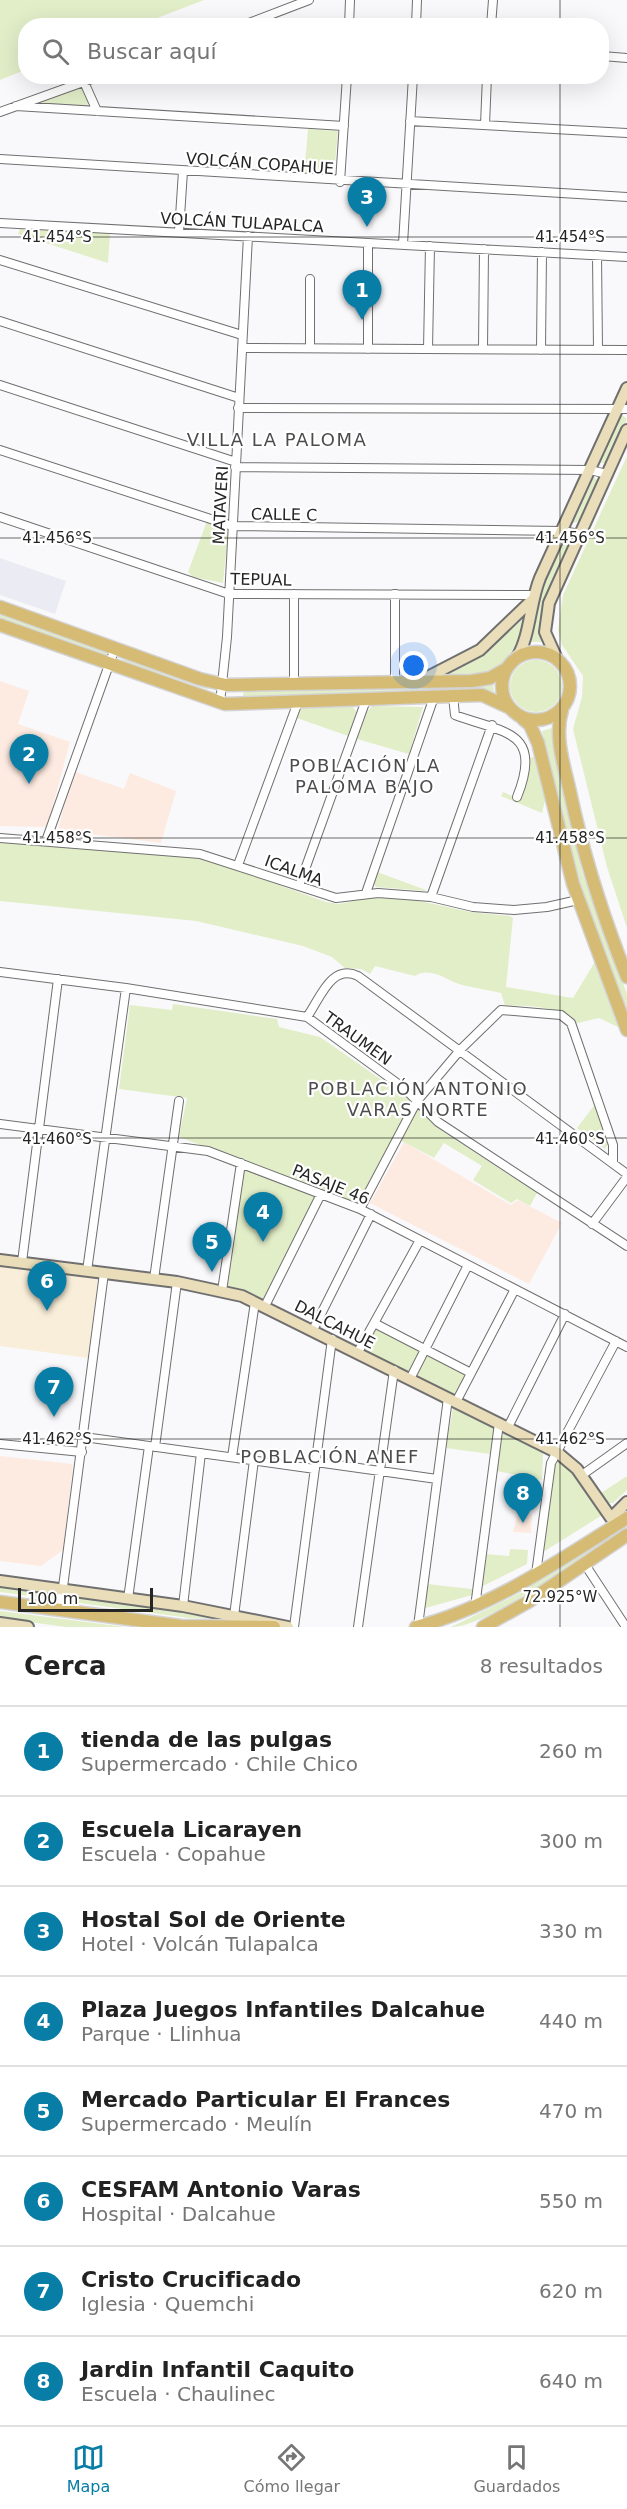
<!DOCTYPE html>
<html lang="es">
<meta charset="utf-8">
<style>
body{margin:0;font-family:"DejaVu Sans",sans-serif;background:#f2f2f2;color:#222}
.scale{position:absolute;left:18px;bottom:15px;width:135px;box-sizing:border-box;padding-left:6px;border:3px solid #252526;border-top:0;font-size:16px;line-height:21px;white-space:nowrap;color:#252526;-webkit-text-stroke:4px #fff;paint-order:stroke}
.you{position:absolute;left:414px;top:666px;width:21px;height:21px;margin:-15px;border:4px solid #fff;border-radius:50%;background:#1a73e8;box-shadow:0 0 0 9px #1a73e833}
.badge{display:grid;place-items:center;width:39px;height:39px;border-radius:50%;background:#087da5;color:#fff;font-size:20px;font-weight:700}
.pin{position:absolute;translate:-50% -50px;filter:drop-shadow(0 2px 3px #0008)}
.pin::after{content:'';position:absolute;top:32px;width:21px;height:18px;background:inherit;clip-path:polygon(0 0,100% 0,50% 100%)}
.list{margin:0;padding:0;list-style:none}
h2{display:flex;justify-content:space-between;align-items:center;height:78px;margin:0;padding:0 24px;font-size:26px}
h2 small{font-size:20px;font-weight:400;color:#767676}
.list li{display:grid;grid-template-columns:39px 1fr auto;gap:18px;align-items:center;box-sizing:border-box;height:90px;padding:0 24px;border-top:2px solid #e0e0e0}
.list b{display:block;font-size:22px;white-space:nowrap}
.list p{margin:0;font-size:20px;white-space:nowrap;color:#767676}
.list em{font-size:20px;font-style:normal;color:#767676}
.icon{flex:none;width:33px;height:33px;fill:none;stroke:currentColor;stroke-width:2;stroke-linecap:round;stroke-linejoin:round}
.map{position:relative;flex:none;width:627px;height:1627px;overflow:hidden}
.search{position:absolute;background:#fff;box-shadow:0 6px 24px #0002;left:18px;right:18px;top:18px;height:66px;display:flex;align-items:center;gap:15px;box-sizing:border-box;padding:0 21px;border-radius:24px;color:#767676;font-size:22px}
.sheet{height:798px;background:#fff}
nav{display:flex;justify-content:space-around;align-items:center;box-sizing:border-box;height:84px;border-top:2px solid #e0e0e0;background:#fff;font-size:16px;color:#767676}
nav a{display:grid;justify-items:center;gap:3px}
nav .on{color:#087da5}
.map>svg:first-child{display:block}
</style>
<div class="map">
<svg width="627" height="1627" viewBox="0 0 627 1627">
<rect width="100%" height="100%" fill="#f9f9fb"/>
<!-- built -->
<path fill="#ebebf4" d="M 0,558 L 66,581 L 55,614 L 0,595 Z"/>
<!-- education -->
<path fill="#fdebe1" d="M 0,681 L 29,691 L 18,724 L 70,742 L 47,827 L 0,826 Z
M 73,771 L 124,789 L 130,773 L 176,791 L 161,843 L 58,830 Z
M 404,1142 L 511,1205 L 518,1200 L 562,1223 L 529,1284 L 370,1203 Z
M 0,1456 L 73,1464 L 63,1550 L 41,1566 L 0,1561 Z
M 518,1512 L 532,1514 L 531,1533 L 513,1532 Z"/>
<!-- medical -->
<path fill="#f9eed9" d="M 0,1262 L 98,1277 L 88,1358 L 0,1346 Z"/>
<!-- green -->
<path fill="#e2eec8" d="M 0,0 L 204,0 L 139,25 L 26,26 L 25,70 L 0,80 Z
M 79,87 L 84,89 L 89,102 L 87,106 L 35,105 L 36,101 Z
M 308,129 L 338,131 L 334,174 L 304,175 Z
M 20,229 L 110,233 L 108,263 L 18,234 Z
M 622,415 L 627,419 L 607,463 L 601,463 L 619,416 Z
M 627,456 L 627,928 L 607,867 L 573,729 L 582,697 L 583,676 L 562,645 L 558,630 L 563,595 Z
M 594,477 L 599,482 L 580,521 L 573,523 Z
M 207,521 L 224,527 L 228,533 L 223,583 L 193,577 L 188,572 Z
M 567,540 L 569,543 C 555,574 534,607 543,642 L 529,642 L 541,587 L 562,541 Z
M 0,611 L 107,651 L 106,657 L 0,621 Z
M 522,620 C 522,640 504,671 482,675 C 469,677 455,676 443,676 L 486,651 Z
M 125,657 L 211,688 L 206,689 L 162,674 L 140,671 L 122,663 Z
M510 686a26 26 0 1 1 52 0a26 26 0 1 1-52 0Z
M 493,682 L 494,692 L 482,690 L 242,699 L 244,691 L 389,690 L 480,685 Z
M 307,706 L 353,707 L 358,714 L 348,736 L 297,718 L 297,711 Z
M 372,706 L 423,707 L 409,754 L 357,739 L 367,712 Z
M 552,728 L 582,872 L 627,994 L 627,1016 L 582,895 L 542,731 Z
M 535,757 L 545,800 L 542,813 L 501,796 L 503,792 L 519,799 L 527,758 Z
M 0,841 L 201,857 L 326,902 L 339,904 L 373,897 L 411,899 L 470,912 L 510,916 L 513,918 L 506,987 L 573,998 L 596,960 L 622,1029 L 599,1018 L 574,1024 C 565,1006 524,1005 505,1006 L 501,993 C 488,990 475,988 462,985 C 447,981 431,966 415,976 L 375,966 L 370,974 L 361,969 L 345,968 L 332,957 L 303,946 L 196,921 L 0,901 Z
M 377,872 L 426,890 L 426,891 L 376,887 L 373,883 Z
M 173,1004 L 277,1019 L 279,1027 L 320,1037 L 405,1096 L 442,1131 L 537,1193 L 530,1206 L 517,1199 L 511,1203 L 473,1180 L 482,1166 L 444,1143 L 434,1158 L 394,1137 L 360,1202 L 355,1203 L 179,1137 L 187,1098 L 119,1089 L 130,1005 L 172,1010 Z
M 596,1103 L 609,1142 L 605,1149 L 577,1128 Z
M 243,1169 L 317,1196 L 263,1302 L 226,1289 Z
M 375,1325 L 469,1374 L 456,1399 L 361,1352 Z
M 453,1408 L 494,1429 L 490,1454 L 446,1448 Z
M 504,1434 L 543,1453 L 542,1480 L 497,1471 L 501,1436 Z
M 559,1461 L 571,1468 L 604,1514 L 540,1554 L 553,1464 Z
M 627,1476 L 627,1490 L 613,1503 L 608,1503 L 601,1493 Z
M 627,1524 L 627,1527 C 591,1551 489,1627 451,1627 L 522,1592 Z
M 510,1549 L 528,1550 L 527,1564 L 481,1587 L 485,1554 L 509,1556 Z
M 427,1584 L 472,1589 L 472,1595 L 422,1609 Z
M 0,1585 L 57,1594 L 57,1596 L 52,1599 L 0,1592 Z
M 69,1595 L 198,1612 L 220,1619 L 189,1618 L 72,1602 L 68,1599 Z
M 0,1611 L 126,1627 L 66,1627 L 0,1618 Z"/>
<g fill="none" stroke-linecap="round" stroke-linejoin="round">
<defs>
<path id="street" d="M 241,26 L 309,0
M 349,26 L 350,0
M 416,26 L 417,0
M 491,26 L 493,0
M 602,56 L 627,58
M 84,82 L 97,111
M 16,106 L 344,126
M 0,112 L 100,76
M 410,121 L 627,133
M 485,125 L 487,76
M 0,159 L 627,197
M 340,182 L 347,76
M 0,223 L 627,257
M 179,232 L 183,171
M 368,243 L 368,349
M 403,244 L 413,76
M 597,255 L 598,350
M 0,260 L 242,335
M 310,279 L 310,348
M 0,321 L 239,398
M 242,348 L 627,350
M 428,349 L 430,246
M 483,349 L 484,249
M 541,350 L 542,252
M 0,385 L 236,462
M 238,408 L 627,409
M 0,450 L 232,526 L 562,531 L 580,534
M 235,467 L 590,470 L 607,474
M 0,517 L 229,594 L 533,595
M 294,594 L 294,685
M 395,684 L 395,594
M 453,696 L 455,715 C 503,733 544,730 517,797
M 220,703 L 227,637 L 248,236
M 0,838 L 200,854 L 336,898 L 378,893 L 431,897 L 473,907 L 514,910 L 547,907 L 578,900
M 46,841 L 115,648
M 238,865 L 298,702
M 299,886 L 366,700
M 366,893 L 434,697
M 431,897 L 492,725
M 0,972 L 126,988 L 307,1017 L 405,1089 L 438,1122 L 627,1246
M 307,1017 C 320,999 331,963 358,976 L 627,1174
M 0,1124 L 208,1151 L 360,1209 L 627,1347
M 360,1209 L 417,1101 L 461,1049 L 501,1010 L 561,1015 L 571,1023 L 613,1145 L 613,1163
M 592,1224 L 627,1177
M 22,1262 L 58,979
M 87,1271 L 126,988
M 154,1279 L 179,1101
M 222,1291 L 241,1163
M 265,1306 L 321,1194
M 374,1323 L 471,1373
M 313,1330 L 371,1214
M 358,1352 L 420,1240
M 410,1379 L 468,1265
M 456,1402 L 515,1289
M 508,1427 L 565,1314
M 84,1437 L 315,1469
M 0,1444 L 82,1452
M 155,1447 L 177,1282
M 232,1457 L 255,1302
M 316,1462 L 437,1479
M 582,1475 L 627,1443
M 584,1563 L 626,1627
M 536,1574 L 551,1463 L 616,1341
M 128,1599 L 149,1446
M 183,1606 L 201,1453
M 475,1607 L 499,1423
M 60,1610 L 104,1273
M 234,1616 L 254,1460
M 418,1626 L 448,1398
M 294,1627 L 332,1339
M 358,1627 L 394,1370"/>
<path id="secondary" d="M 517,657 C 530,637 530,602 540,578 L 627,388
M 557,659 L 545,632 L 549,603 L 627,430
M 418,682 L 480,650 L 531,601
M 0,1260 L 177,1282 L 242,1296 L 558,1453 L 577,1469 L 611,1518 L 627,1502
M 0,1581 L 183,1606 L 288,1627
M 0,1623 L 28,1627"/>
<path id="primary" d="M 0,607 L 200,679 L 226,685 L 472,681 L 490,678 L 506,669
M 0,625 L 225,704 L 482,695 L 508,707
M502 686a34 34 0 1 1 68 0a34 34 0 1 1-68 0Z
M 562,710 C 554,737 564,765 570,792 C 584,858 602,914 627,977
M 523,719 L 530,725 L 538,743 L 573,884 L 627,1030
M 0,1602 L 181,1626 L 274,1627
M 416,1627 C 493,1607 560,1560 627,1518
M 483,1627 L 528,1602 L 627,1535"/>
</defs>
<!-- street casing -->
<use href="#street" stroke="#707071" stroke-width="10"/>
<!-- secondary casing -->
<use href="#secondary" stroke="#707071" stroke-width="14"/>
<!-- primary casing -->
<use href="#primary" stroke="#d3d3d4" stroke-width="15"/>
<!-- street -->
<use href="#street" stroke="#fff" stroke-width="8"/>
<!-- secondary -->
<use href="#secondary" stroke="#eaddb9" stroke-width="10"/>
<!-- primary -->
<use href="#primary" stroke="#d5bb73" stroke-width="12"/>
</g>
<!-- ticks -->
<path fill="none" stroke="#252526" stroke-width="1.5" stroke-opacity="0.45" d="M 560,0 L 560,26M 560,76 L 560,1627M 0,237 L 627,237M 0,538 L 627,538M 0,838 L 627,838M 0,1138 L 627,1138M 0,1439 L 627,1439"/>
<g text-anchor="middle" stroke-width="4.5" stroke-linejoin="round" paint-order="stroke">
<!-- street labels -->
<g font-size="16" fill="#252526" stroke="#fff">
<text transform="translate(260 163) rotate(4)" y="6">VOLCÁN COPAHUE</text>
<text transform="translate(242 222) rotate(3)" y="6">VOLCÁN TULAPALCA</text>
<text transform="translate(220 505) rotate(-87)" y="6">MATAVERI</text>
<text transform="translate(284 514) rotate(1)" y="6">CALLE C</text>
<text transform="translate(261 579) rotate(1)" y="6">TEPUAL</text>
<text transform="translate(294 870) rotate(20)" y="6">ICALMA</text>
<text transform="translate(358 1038) rotate(36)" y="6">TRAUMEN</text>
<text transform="translate(331 1184) rotate(22)" y="6">PASAJE 46</text>
<text transform="translate(335 1324) rotate(27)" y="6">DALCAHUE</text>
</g>
<!-- neighbourhood labels -->
<g font-size="18" letter-spacing="1.5" fill="#4c4b4d" stroke="#fff">
<text x="277" y="446">VILLA LA PALOMA</text>
<text x="365" y="772">POBLACIÓN LA<tspan x="365" dy="21">PALOMA BAJO</tspan></text>
<text x="418" y="1095">POBLACIÓN ANTONIO<tspan x="418" dy="21">VARAS NORTE</tspan></text>
<text x="330" y="1463">POBLACIÓN ANEF</text>
</g>
</g>
<g font-size="15" text-anchor="middle" fill="#252526" stroke="#fff" stroke-width="4.5" stroke-linejoin="round" paint-order="stroke">
<text x="57" y="242">41.454°S</text>
<text x="570" y="242">41.454°S</text>
<text x="57" y="543">41.456°S</text>
<text x="570" y="543">41.456°S</text>
<text x="57" y="843">41.458°S</text>
<text x="570" y="843">41.458°S</text>
<text x="57" y="1144">41.460°S</text>
<text x="570" y="1144">41.460°S</text>
<text x="57" y="1444">41.462°S</text>
<text x="570" y="1444">41.462°S</text>
<text x="560" y="1602">72.925°W</text>
</g>
</svg>
<div class="scale">100 m</div>
<div class="you"></div>
<div class="pin badge" style="left:362px;top:320px">1</div>
<div class="pin badge" style="left:29px;top:784px">2</div>
<div class="pin badge" style="left:367px;top:227px">3</div>
<div class="pin badge" style="left:263px;top:1242px">4</div>
<div class="pin badge" style="left:212px;top:1272px">5</div>
<div class="pin badge" style="left:47px;top:1311px">6</div>
<div class="pin badge" style="left:54px;top:1417px">7</div>
<div class="pin badge" style="left:523px;top:1523px">8</div>
<div class="search"><svg class="icon" aria-label="search" viewBox="0 0 24 24"><circle cx="10" cy="10" r="6"/><path d="M15 15l6 6"/></svg>Buscar aquí</div>
</div>
<section class="sheet">
<h2>Cerca<small>8 resultados</small></h2>
<ul class="list">
<li><span class="badge">1</span><div><b>tienda de las pulgas</b><p>Supermercado · Chile Chico</p></div><em>260 m</em></li>
<li><span class="badge">2</span><div><b>Escuela Licarayen</b><p>Escuela · Copahue</p></div><em>300 m</em></li>
<li><span class="badge">3</span><div><b>Hostal Sol de Oriente</b><p>Hotel · Volcán Tulapalca</p></div><em>330 m</em></li>
<li><span class="badge">4</span><div><b>Plaza Juegos Infantiles Dalcahue</b><p>Parque · Llinhua</p></div><em>440 m</em></li>
<li><span class="badge">5</span><div><b>Mercado Particular El Frances</b><p>Supermercado · Meulín</p></div><em>470 m</em></li>
<li><span class="badge">6</span><div><b>CESFAM Antonio Varas</b><p>Hospital · Dalcahue</p></div><em>550 m</em></li>
<li><span class="badge">7</span><div><b>Cristo Crucificado</b><p>Iglesia · Quemchi</p></div><em>620 m</em></li>
<li><span class="badge">8</span><div><b>Jardin Infantil Caquito</b><p>Escuela · Chaulinec</p></div><em>640 m</em></li>
</ul>
</section>
<nav>
<a class="on"><svg class="icon" aria-label="map" viewBox="0 0 24 24"><path d="M3 6l6-2 6 2 6-2v14l-6 2-6-2-6 2zM9 4v14M15 6v14"/></svg>Mapa</a>
<a><svg class="icon" aria-label="directions" viewBox="0 0 24 24"><path d="M12 3l9 9-9 9-9-9zM9 14v-3h6M13 9l2 2-2 2"/></svg>Cómo llegar</a>
<a><svg class="icon" aria-label="saved" viewBox="0 0 24 24"><path d="M7 4h10v16l-5-4-5 4z"/></svg>Guardados</a>
</nav>
